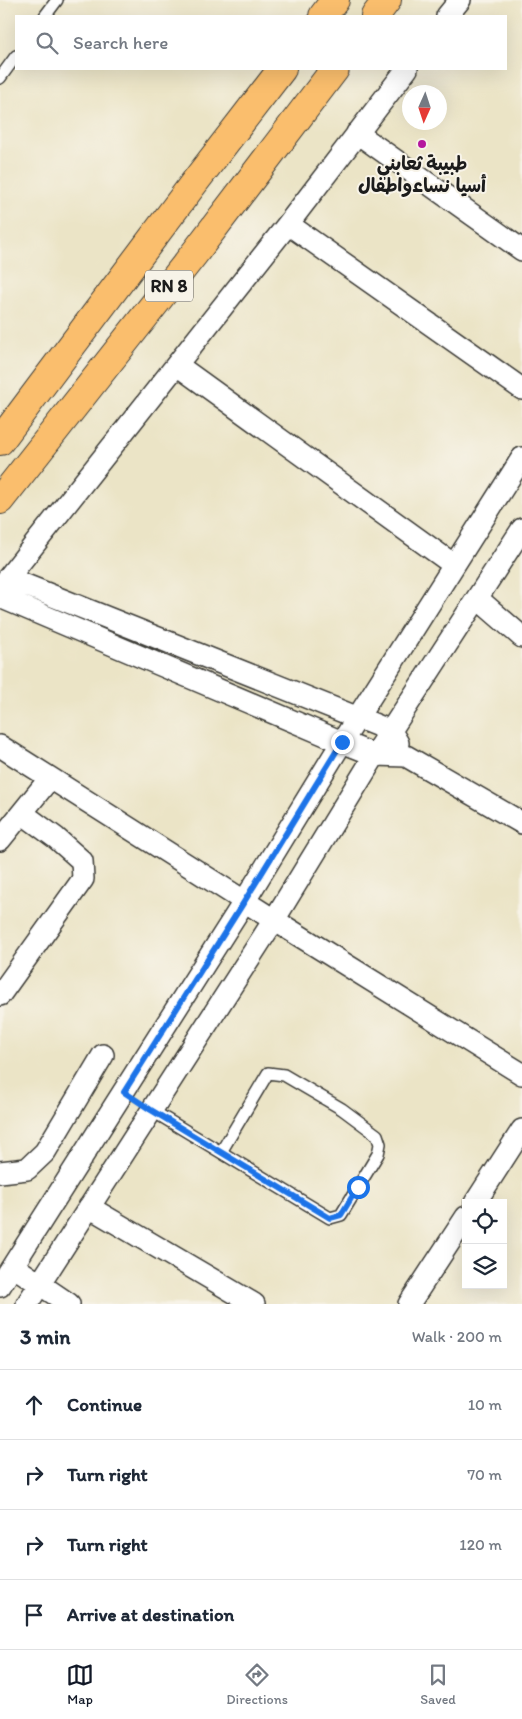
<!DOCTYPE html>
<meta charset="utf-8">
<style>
body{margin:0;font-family:Itim,"Playpen Sans Arabic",sans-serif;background:#f6f6f7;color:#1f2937}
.controls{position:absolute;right:15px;bottom:15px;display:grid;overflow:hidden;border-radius:0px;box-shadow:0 5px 20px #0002}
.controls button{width:45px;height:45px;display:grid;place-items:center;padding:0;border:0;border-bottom:1px solid #e0e1e3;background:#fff;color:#1f2937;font:25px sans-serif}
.compass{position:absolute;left:402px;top:85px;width:45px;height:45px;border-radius:50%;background:#fff;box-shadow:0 5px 20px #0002;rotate:183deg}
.stop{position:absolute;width:15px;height:15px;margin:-11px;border:4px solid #1a73e8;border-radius:50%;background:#fff}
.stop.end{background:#1a73e8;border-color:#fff;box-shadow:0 1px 5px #0008}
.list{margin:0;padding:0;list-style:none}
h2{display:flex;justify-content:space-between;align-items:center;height:65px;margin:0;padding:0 20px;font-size:21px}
h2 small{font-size:16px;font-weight:400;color:#747a83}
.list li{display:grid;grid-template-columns:32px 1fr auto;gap:15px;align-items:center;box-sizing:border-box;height:70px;padding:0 20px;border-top:1px solid #e0e1e3}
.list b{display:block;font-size:19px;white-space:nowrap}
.list em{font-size:16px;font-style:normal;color:#747a83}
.icon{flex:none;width:28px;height:28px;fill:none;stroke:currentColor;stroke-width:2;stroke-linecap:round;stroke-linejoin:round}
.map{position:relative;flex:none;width:522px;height:1304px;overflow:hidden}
.search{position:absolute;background:#fff;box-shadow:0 5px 20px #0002;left:15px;right:15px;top:15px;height:55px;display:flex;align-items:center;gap:12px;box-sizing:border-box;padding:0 18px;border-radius:0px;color:#747a83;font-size:19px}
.sheet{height:345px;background:#fff}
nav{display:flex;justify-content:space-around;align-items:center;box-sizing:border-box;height:70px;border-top:1px solid #e0e1e3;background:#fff;font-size:14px;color:#747a83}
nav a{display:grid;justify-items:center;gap:2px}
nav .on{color:#111827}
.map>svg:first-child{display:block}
</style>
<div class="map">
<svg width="522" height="1304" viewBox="0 0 522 1304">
<rect width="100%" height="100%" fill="#f7f3e8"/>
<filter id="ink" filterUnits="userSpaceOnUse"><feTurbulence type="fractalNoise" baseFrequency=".02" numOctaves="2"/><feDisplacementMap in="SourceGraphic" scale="10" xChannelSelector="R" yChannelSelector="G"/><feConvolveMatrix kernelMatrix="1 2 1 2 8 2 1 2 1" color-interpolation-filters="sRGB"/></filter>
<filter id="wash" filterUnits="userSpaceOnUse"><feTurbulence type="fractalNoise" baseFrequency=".0096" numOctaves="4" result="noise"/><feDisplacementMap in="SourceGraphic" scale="20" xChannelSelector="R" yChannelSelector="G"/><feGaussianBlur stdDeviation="1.12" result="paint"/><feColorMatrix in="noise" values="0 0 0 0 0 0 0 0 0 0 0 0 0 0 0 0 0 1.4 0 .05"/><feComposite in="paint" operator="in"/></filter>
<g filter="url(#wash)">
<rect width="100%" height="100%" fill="#ebe4c6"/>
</g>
<g filter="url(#ink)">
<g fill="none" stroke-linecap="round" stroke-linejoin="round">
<defs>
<path id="lane" d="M 45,16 L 57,0
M 0,78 L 16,56
M 151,1110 L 330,1218 L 341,1215 L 378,1154 L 380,1144 L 377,1135 L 342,1109 L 284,1075 L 268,1073 L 221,1152"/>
<path id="street" d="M 447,16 L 460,0
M 357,133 L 522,250
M 288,224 L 522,389
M 177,365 L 454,565
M 8,578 L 391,731 L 398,743
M 0,588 L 288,224 L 407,69
M 0,597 L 342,742 L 375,755 L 406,756 L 522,823
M 477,598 L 522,637
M 0,746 L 274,920 L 522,1074
M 0,840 L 50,778
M 0,995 L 83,879 L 82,861 L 56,838 L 22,813
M 0,1172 L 27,1169 L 45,1152 L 103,1055
M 475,1203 L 522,1130
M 89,1207 L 254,1304
M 13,1266 L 69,1304
M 0,1286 L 244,902 L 342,742 L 522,458
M 27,1304 L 274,920 L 375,755 L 522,529
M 409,1304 L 466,1217"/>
<path id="highway" d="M 323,16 L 335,0
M 375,16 L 387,0
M 0,441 L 194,183 L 282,69
M 0,500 L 194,254 L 335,69"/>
</defs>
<!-- lane casing -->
<use href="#lane" stroke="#3b3a36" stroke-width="14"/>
<!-- street casing -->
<use href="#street" stroke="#3b3a36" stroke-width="24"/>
<!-- highway casing -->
<use href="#highway" stroke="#3b3a36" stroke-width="30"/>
<!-- lane -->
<use href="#lane" stroke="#fff" stroke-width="11"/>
<!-- street -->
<use href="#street" stroke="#fff" stroke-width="21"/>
<!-- highway -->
<use href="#highway" stroke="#fabe6d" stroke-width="28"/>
</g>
</g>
<g fill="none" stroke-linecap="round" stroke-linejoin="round" filter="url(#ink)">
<!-- route -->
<path stroke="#1a73e8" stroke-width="6" d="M 342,742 L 244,902 L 124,1092 L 151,1110 L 330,1218 L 341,1215 L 358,1187"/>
</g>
<!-- markers -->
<circle fill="#b5179e" stroke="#f7f3e8" stroke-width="2" cx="422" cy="144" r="5"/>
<g text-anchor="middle" stroke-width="4" stroke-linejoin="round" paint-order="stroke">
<!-- shield labels -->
<rect fill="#f7f3e8" stroke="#5e5c59" stroke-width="1" x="145" y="270.5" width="48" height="31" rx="4"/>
<g font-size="18" font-weight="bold" fill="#1c1c1c">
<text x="169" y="292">RN 8</text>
</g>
<!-- poi labels -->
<g font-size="19" font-weight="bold" fill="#1c1c1c" stroke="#f7f3e8">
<text x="422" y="170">طبيبة ثعابني<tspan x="422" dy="22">أسيا نساءواطفال</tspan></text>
</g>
</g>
</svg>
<div class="controls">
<button><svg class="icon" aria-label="locate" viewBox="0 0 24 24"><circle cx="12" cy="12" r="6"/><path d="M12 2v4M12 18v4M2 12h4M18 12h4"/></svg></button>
<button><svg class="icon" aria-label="layers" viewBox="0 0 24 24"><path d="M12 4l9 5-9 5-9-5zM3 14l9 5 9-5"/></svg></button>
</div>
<svg class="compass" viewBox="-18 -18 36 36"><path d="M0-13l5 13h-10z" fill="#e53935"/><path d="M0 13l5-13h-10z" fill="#747a83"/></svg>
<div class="stop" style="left:358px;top:1187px"></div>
<div class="stop end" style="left:342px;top:742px"></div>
<div class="search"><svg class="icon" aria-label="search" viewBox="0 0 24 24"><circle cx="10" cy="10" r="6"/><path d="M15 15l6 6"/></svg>Search here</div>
</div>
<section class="sheet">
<h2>3 min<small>Walk · 200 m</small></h2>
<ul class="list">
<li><svg class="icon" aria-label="ahead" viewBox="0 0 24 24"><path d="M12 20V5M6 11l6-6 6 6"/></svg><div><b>Continue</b></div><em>10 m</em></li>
<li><svg class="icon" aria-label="right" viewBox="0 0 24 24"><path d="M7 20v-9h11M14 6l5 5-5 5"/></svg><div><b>Turn right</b></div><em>70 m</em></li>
<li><svg class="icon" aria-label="right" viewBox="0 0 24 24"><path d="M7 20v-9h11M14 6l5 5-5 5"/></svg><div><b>Turn right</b></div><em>120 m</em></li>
<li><svg class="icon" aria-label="arrive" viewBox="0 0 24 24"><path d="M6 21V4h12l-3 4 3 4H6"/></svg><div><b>Arrive at destination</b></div></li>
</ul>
</section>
<nav>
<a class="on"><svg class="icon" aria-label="map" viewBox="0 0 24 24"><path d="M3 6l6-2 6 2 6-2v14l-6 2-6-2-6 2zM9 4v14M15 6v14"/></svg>Map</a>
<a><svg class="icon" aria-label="directions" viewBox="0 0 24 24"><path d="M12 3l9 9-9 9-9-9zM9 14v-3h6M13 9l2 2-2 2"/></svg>Directions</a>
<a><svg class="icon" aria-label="saved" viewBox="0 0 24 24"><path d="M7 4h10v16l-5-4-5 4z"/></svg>Saved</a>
</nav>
